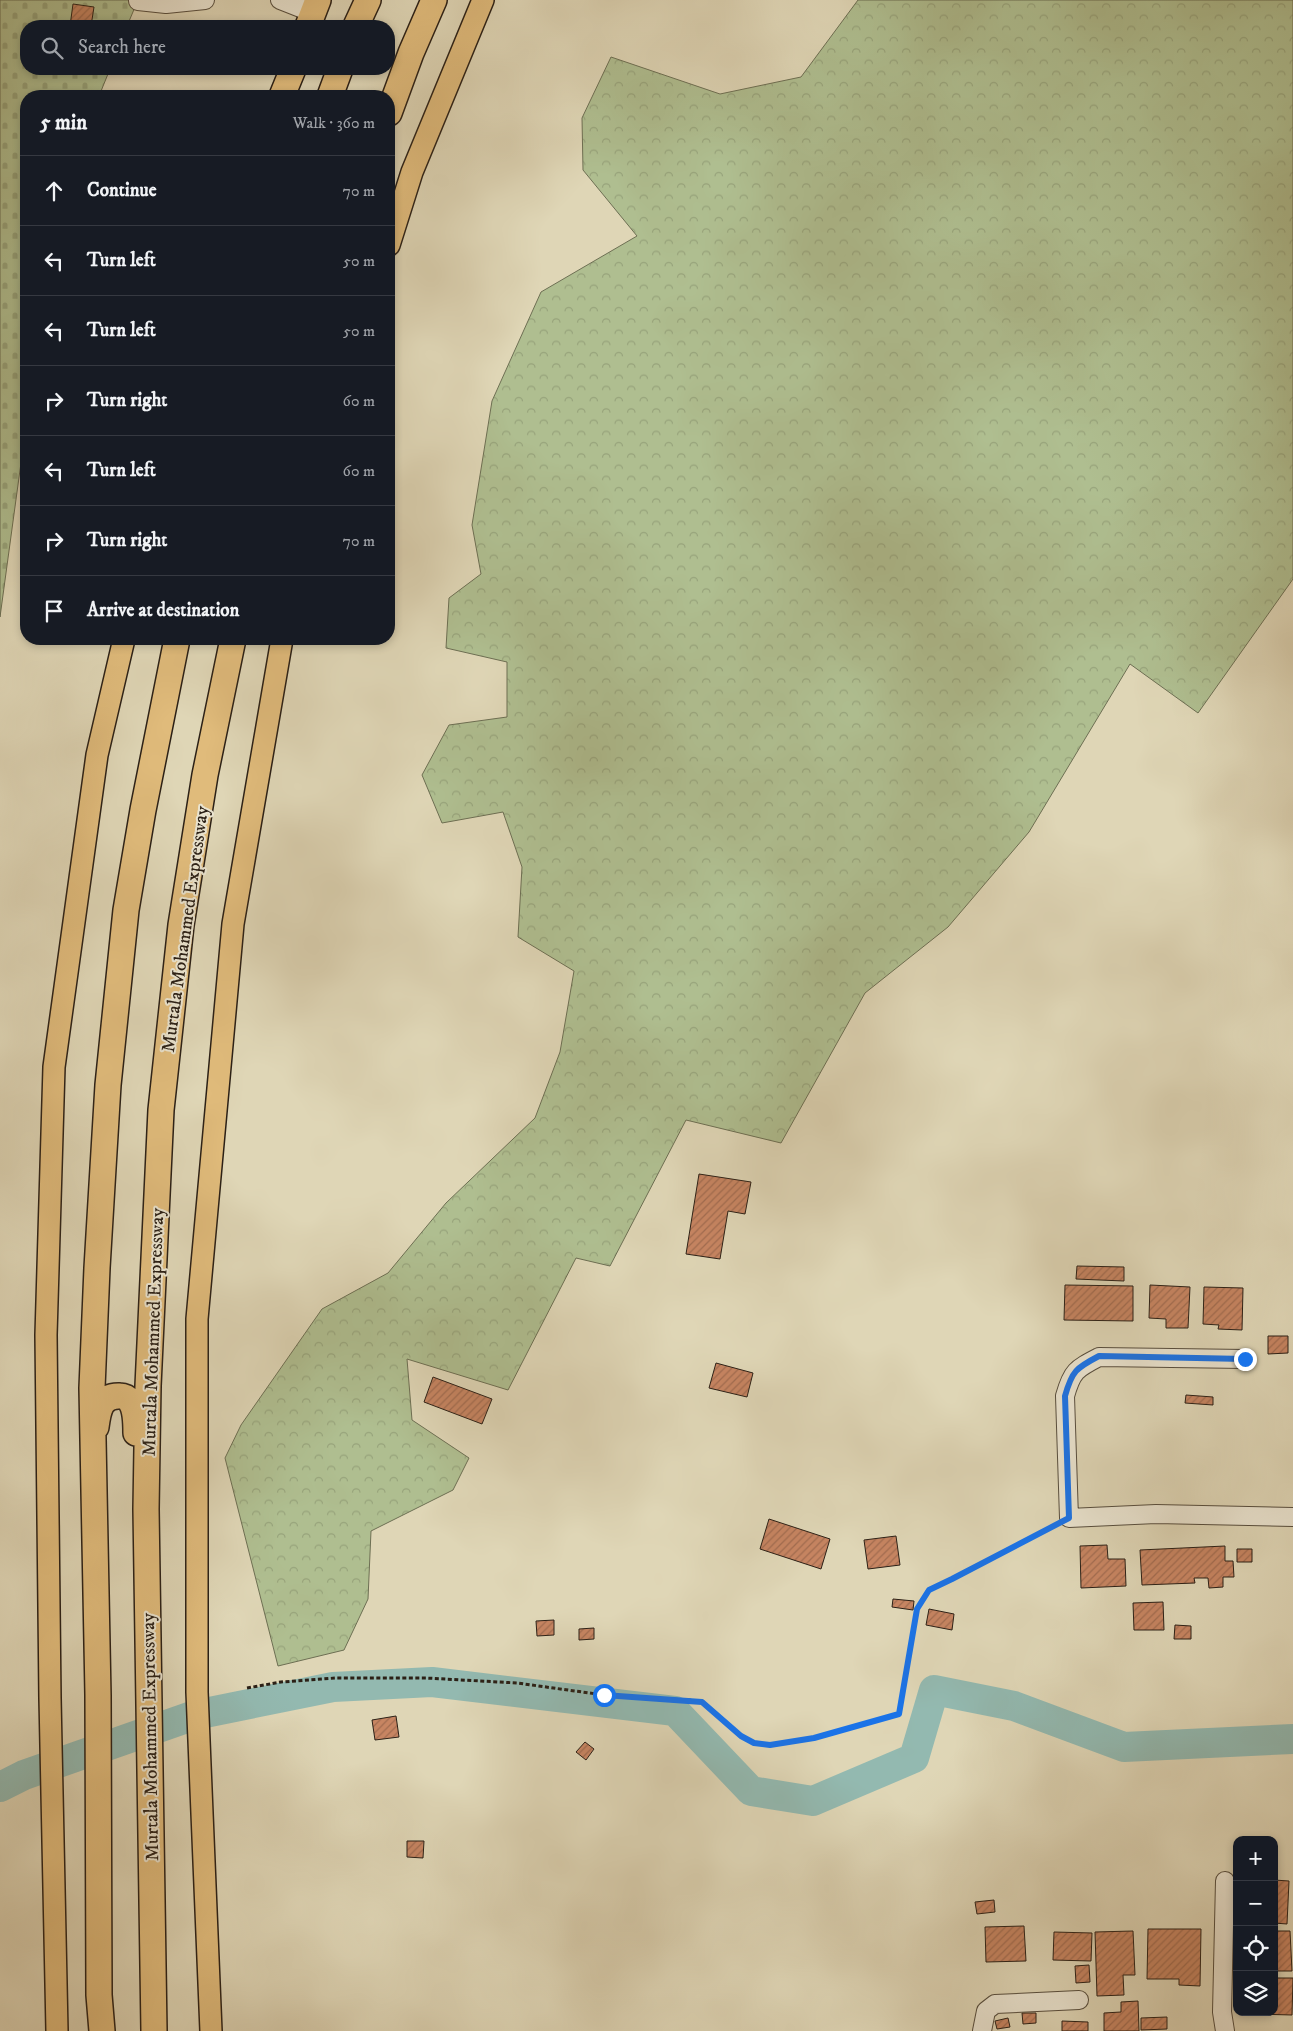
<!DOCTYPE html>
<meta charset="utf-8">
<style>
body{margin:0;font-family:"IM FELL DW Pica",serif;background:#20242c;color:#f1f3f6}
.controls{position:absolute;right:15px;bottom:15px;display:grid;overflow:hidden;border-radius:10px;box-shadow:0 2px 8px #0003}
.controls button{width:45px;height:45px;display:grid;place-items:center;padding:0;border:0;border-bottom:1px solid #363941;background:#171b24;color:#f1f3f6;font:25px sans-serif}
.stop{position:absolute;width:15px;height:15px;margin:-11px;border:4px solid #1a73e8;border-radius:50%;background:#fff}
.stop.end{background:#1a73e8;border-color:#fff;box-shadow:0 1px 5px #0008}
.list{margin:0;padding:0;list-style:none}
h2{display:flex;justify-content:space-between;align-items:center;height:65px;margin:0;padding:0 20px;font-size:21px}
h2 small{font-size:16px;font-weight:400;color:#9ea1a6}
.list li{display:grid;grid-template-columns:32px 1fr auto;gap:15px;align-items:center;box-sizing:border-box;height:70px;padding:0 20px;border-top:1px solid #363941}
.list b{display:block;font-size:19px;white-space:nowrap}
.list em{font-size:16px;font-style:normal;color:#9ea1a6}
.icon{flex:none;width:28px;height:28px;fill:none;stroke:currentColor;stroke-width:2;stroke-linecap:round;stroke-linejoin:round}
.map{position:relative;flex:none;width:1293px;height:2031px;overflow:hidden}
.search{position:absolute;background:#171b24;box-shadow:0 2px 8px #0003;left:20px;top:20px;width:375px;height:55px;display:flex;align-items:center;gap:12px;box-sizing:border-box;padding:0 18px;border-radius:20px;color:#9ea1a6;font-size:19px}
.panel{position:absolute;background:#171b24;box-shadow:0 2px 8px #0003;left:20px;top:90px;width:375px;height:555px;border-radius:20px}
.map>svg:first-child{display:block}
</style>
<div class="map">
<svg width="1293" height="2031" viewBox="0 0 1293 2031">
<defs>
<pattern id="forest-crowns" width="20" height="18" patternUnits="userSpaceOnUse" patternTransform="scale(1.25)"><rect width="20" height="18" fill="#afbe90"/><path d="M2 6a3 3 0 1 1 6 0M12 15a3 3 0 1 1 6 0" fill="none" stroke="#97a37b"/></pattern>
<pattern id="cemetery-stones" width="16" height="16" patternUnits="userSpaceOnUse" patternTransform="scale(1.25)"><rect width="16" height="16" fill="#afbe90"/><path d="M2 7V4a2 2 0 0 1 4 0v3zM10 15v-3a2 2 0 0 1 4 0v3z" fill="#97a37b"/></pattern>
<pattern id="building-hatch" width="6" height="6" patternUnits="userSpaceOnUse" patternTransform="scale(1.25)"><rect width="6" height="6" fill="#c78562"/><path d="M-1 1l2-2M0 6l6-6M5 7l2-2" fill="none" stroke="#a26c50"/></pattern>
</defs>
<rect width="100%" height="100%" fill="#dfd6b6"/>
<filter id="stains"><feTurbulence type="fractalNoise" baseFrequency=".004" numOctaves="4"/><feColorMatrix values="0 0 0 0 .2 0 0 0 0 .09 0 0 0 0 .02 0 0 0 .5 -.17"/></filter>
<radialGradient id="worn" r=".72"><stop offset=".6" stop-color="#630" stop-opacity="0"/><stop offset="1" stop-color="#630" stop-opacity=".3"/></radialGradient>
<!-- forest -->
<path fill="url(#forest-crowns)" stroke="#6d6f53" d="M 858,0 L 1293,0 L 1293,579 L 1198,713 L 1130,664 L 1029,832 L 948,927 L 865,993 L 781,1143 L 686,1120 L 610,1266 L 576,1258 L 508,1390 L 407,1359 L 412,1420 L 469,1458 L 453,1490 L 371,1531 L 368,1599 L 344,1650 L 278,1666 L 225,1458 L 241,1425 L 322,1309 L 388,1273 L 446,1203 L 535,1118 L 560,1052 L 574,971 L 518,937 L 522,867 L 503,812 L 442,823 L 422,775 L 449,725 L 507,717 L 507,662 L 446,648 L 449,598 L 481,574 L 472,525 L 492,401 L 541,292 L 637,236 L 583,170 L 582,118 L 611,57 L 720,94 L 801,77 Z"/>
<!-- cemetery -->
<path fill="url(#cemetery-stones)" stroke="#6d6f53" d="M 0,0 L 138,0 L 127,26 L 26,26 L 26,69 L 110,69 L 99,96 L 26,96 L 26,426 L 0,617 Z"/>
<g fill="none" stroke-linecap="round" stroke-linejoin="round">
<!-- river -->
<path stroke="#93b9b0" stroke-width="30" d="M 0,1787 L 24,1775 L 195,1715 L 333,1687 L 432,1682 L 675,1711 L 751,1791 L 813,1801 L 914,1758 L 934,1690 L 1014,1706 L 1124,1747 L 1293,1739"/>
</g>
<!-- building -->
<path fill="url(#building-hatch)" stroke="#2b2016" d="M 73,4 L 94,7 L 91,26 L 70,26 Z
M 699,1174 L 751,1182 L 745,1214 L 728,1211 L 720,1259 L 686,1254 Z
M 1077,1266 L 1124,1267 L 1124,1281 L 1076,1279 Z
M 1065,1285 L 1133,1286 L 1133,1321 L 1064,1320 Z
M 1150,1285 L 1190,1287 L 1188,1328 L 1166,1328 L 1166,1319 L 1149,1318 Z
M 1204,1287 L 1243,1288 L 1242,1330 L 1218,1329 L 1219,1325 L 1203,1324 Z
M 1268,1336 L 1288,1336 L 1288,1353 L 1268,1354 Z
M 716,1363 L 753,1373 L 747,1397 L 709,1388 Z
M 433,1377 L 492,1399 L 482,1424 L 424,1402 Z
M 1186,1395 L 1213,1397 L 1213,1405 L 1185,1403 Z
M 769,1519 L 830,1539 L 821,1569 L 760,1549 Z
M 896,1536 L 900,1565 L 868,1569 L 864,1540 Z
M 1107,1545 L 1108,1559 L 1125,1559 L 1126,1586 L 1081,1588 L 1080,1546 Z
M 1225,1546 L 1225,1561 L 1233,1561 L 1234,1577 L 1223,1577 L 1223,1587 L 1209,1588 L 1208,1578 L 1194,1578 L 1195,1583 L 1142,1585 L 1140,1550 Z
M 1237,1549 L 1252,1549 L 1252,1562 L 1237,1562 Z
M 893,1599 L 914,1601 L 913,1610 L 892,1607 Z
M 1163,1602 L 1164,1630 L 1134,1630 L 1133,1603 Z
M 929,1609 L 954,1614 L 952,1630 L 926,1625 Z
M 554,1620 L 554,1635 L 537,1636 L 536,1621 Z
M 1175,1625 L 1191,1626 L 1191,1639 L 1174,1639 Z
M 594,1628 L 594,1639 L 579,1640 L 579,1629 Z
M 396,1716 L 399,1737 L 375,1740 L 372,1720 Z
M 585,1742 L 594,1749 L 586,1760 L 576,1752 Z
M 407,1841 L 424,1841 L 423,1858 L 407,1857 Z
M 1274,1880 L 1289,1881 L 1287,1924 L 1274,1923 Z
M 994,1900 L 995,1912 L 977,1914 L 975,1902 Z
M 1024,1926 L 1026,1961 L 986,1962 L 985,1927 Z
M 1148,1929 L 1201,1929 L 1200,1986 L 1179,1985 L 1179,1979 L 1147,1979 Z
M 1133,1931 L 1135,1975 L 1123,1975 L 1124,1995 L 1097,1996 L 1095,1932 Z
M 1274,1931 L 1290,1931 L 1292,1971 L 1274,1971 Z
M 1054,1932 L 1092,1933 L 1091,1961 L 1053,1960 Z
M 1089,1965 L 1090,1982 L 1076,1983 L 1075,1966 Z
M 1274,1978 L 1293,1978 L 1292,2015 L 1254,2014 L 1254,2012 L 1274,2012 Z
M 1138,2001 L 1139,2031 L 1104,2031 L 1104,2013 L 1121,2012 L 1121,2002 Z
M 1022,2013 L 1036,2013 L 1036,2023 L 1023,2024 Z
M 1167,2017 L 1167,2029 L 1141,2030 L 1141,2018 Z
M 1008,2018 L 1010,2027 L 997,2029 L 995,2021 Z
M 1062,2021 L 1088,2022 L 1088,2031 L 1062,2031 Z"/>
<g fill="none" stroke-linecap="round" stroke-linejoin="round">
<defs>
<path id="minor" d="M 280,0 L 313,13
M 138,1 L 166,4 L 205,0
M 1245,1359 L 1099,1357 C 1076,1369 1072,1371 1065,1396 L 1069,1518 L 1156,1514 L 1293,1517
M 982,2031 L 986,2011 L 995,2004 L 1079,2000
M 1225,2031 L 1222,2012 L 1225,1881"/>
<path id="major" d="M 389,245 L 412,172 L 483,0
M 57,2031 L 50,1698 L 46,1335 L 54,1067 L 97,755 L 124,639
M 211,2031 L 197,1692 L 197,1319 L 233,924 L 282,639"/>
<path id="highway" d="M 308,26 L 318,0
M 356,26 L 368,0
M 282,96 L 293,69
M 330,96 L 340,69
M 389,113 L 411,53 L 434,0
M 96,1427 C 98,1412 100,1395 120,1396 C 124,1396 128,1398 130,1401 C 136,1409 136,1423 136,1433
M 102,2031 L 99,1995 L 98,1695 L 92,1388 L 97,1268 L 108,1085 L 126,910 L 143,810 L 177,639
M 154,2031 L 146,1509 L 148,1386 L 161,1110 L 181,925 L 205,775 L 233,639"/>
</defs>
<!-- minor casing -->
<use href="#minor" stroke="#584e3e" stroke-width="20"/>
<!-- major casing -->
<use href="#major" stroke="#2b2016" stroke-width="24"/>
<!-- highway casing -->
<use href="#highway" stroke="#2b2016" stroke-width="28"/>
<!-- path -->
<path stroke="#2b2016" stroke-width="3" stroke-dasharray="4 2.5" stroke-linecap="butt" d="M 247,1688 L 281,1682 L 336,1678 L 426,1678 L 517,1683 L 604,1695 L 702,1701 L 741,1736 L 754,1743 L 771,1745 L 814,1738 L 899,1714 L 917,1609 L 929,1590 L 952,1579 L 1056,1525"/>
<!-- minor -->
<use href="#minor" stroke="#eae4d0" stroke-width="18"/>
<!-- major -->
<use href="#major" stroke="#e0bb7b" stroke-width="21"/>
<!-- highway -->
<use href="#highway" stroke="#e0bb7b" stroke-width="25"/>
</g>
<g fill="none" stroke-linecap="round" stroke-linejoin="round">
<!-- route -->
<path stroke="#1a73e8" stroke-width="6" d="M 604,1695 L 702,1702 L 741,1736 L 754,1743 L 770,1745 L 814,1738 L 899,1714 L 917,1609 L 929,1590 L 952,1579 L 1069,1518 L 1065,1396 C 1072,1371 1076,1368 1099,1356 L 1245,1359"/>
</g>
<g text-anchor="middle" stroke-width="4" stroke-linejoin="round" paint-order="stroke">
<!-- street labels -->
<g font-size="19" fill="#2b2016" stroke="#eae4d0">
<text transform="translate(184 929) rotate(-82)" y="7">Murtala Mohammed Expressway</text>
<text transform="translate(152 1332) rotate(-88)" y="7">Murtala Mohammed Expressway</text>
<text transform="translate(149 1737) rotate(-91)" y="7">Murtala Mohammed Expressway</text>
</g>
</g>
<rect width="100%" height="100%" filter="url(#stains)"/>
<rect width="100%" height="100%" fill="url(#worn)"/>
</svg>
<div class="controls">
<button>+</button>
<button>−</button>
<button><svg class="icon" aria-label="locate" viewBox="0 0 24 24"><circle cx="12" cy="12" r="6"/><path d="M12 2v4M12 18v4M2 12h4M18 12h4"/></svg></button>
<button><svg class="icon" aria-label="layers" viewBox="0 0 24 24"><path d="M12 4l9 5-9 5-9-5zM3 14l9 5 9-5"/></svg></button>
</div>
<div class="stop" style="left:604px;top:1695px"></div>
<div class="stop end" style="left:1245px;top:1359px"></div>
<div class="search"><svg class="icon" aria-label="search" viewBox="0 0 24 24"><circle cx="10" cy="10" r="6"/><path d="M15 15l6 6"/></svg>Search here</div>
<section class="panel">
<h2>5 min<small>Walk · 360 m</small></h2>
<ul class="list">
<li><svg class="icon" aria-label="ahead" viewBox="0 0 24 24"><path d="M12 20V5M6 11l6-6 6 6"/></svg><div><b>Continue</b></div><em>70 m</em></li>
<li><svg class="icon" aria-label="left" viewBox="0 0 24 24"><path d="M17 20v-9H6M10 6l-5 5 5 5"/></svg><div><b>Turn left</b></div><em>50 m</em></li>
<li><svg class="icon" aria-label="left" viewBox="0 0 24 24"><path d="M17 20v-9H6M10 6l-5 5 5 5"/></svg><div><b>Turn left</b></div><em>50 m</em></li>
<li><svg class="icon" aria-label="right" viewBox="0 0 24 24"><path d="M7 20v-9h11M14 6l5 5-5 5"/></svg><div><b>Turn right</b></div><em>60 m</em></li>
<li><svg class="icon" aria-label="left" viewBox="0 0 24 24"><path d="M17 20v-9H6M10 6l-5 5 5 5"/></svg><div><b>Turn left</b></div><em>60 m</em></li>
<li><svg class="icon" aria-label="right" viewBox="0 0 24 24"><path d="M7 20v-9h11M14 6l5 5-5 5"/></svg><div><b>Turn right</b></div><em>70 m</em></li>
<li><svg class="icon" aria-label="arrive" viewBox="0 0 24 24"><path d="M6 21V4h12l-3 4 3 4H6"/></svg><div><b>Arrive at destination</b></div></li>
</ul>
</section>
</div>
